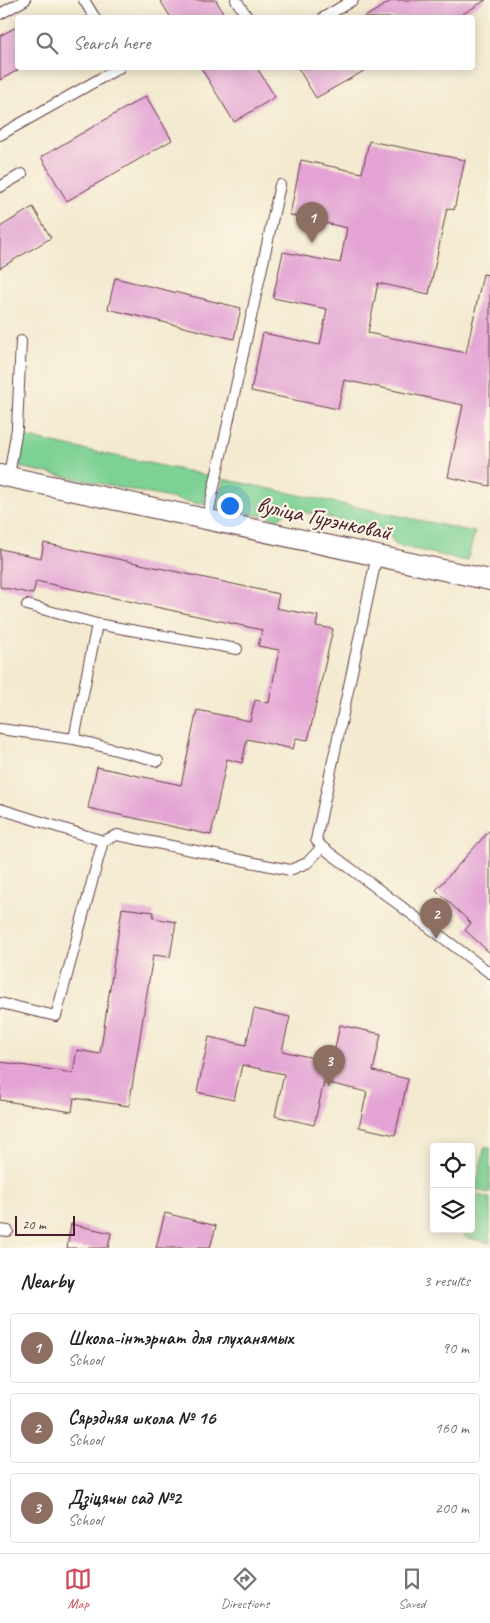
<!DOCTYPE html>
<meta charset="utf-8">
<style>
body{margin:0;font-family:Caveat,sans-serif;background:#f6f6f6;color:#202124}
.controls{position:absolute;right:15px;bottom:15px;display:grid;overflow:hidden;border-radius:5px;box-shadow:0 2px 12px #0003}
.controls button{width:45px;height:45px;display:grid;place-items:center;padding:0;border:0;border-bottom:1px solid #e0e0e0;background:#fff;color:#202124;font:25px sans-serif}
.scale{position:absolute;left:15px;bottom:12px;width:60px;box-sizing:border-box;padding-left:5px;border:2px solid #4a1f2b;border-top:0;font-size:14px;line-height:18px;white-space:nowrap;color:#4a1f2b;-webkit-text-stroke:4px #fcf5e5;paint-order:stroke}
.you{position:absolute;left:229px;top:505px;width:18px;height:18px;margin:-12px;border:4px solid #fff;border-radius:50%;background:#1a73e8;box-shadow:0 0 0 8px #1a73e833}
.badge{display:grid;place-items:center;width:32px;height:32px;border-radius:50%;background:#d1495b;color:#fff;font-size:16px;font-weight:700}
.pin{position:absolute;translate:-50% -41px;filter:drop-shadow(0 1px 2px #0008)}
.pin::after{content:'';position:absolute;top:26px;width:18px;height:15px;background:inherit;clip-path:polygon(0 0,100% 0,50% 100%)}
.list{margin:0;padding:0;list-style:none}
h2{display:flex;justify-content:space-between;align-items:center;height:65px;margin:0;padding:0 20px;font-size:21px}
h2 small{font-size:16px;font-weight:400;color:#757577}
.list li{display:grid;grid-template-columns:32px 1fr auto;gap:15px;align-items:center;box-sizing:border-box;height:70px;margin:0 10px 10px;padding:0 10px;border:1px solid #e0e0e0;border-radius:5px}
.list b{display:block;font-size:19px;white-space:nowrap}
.list p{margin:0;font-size:16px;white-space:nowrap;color:#757577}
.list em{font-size:16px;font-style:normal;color:#757577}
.icon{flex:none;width:28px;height:28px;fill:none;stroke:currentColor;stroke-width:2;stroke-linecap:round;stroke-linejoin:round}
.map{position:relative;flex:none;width:490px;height:1248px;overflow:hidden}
.search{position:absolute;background:#fff;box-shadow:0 2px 12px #0003;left:15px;right:15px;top:15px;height:55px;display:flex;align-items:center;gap:12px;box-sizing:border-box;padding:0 18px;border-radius:5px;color:#757577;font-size:19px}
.sheet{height:305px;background:#fff}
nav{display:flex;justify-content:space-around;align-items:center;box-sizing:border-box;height:70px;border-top:1px solid #e0e0e0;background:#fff;font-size:14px;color:#757577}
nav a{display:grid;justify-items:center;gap:2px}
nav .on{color:#d1495b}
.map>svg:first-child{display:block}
</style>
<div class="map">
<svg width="490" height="1248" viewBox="0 0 490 1248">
<rect width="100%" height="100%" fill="#fcf5e5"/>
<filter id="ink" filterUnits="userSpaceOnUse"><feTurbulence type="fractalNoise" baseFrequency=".02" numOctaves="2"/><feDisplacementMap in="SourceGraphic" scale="10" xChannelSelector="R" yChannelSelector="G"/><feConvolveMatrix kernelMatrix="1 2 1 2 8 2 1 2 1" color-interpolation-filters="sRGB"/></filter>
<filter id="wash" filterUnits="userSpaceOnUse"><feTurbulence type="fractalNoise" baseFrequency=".0096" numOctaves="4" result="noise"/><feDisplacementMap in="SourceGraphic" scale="20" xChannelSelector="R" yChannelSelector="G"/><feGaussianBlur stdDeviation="1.12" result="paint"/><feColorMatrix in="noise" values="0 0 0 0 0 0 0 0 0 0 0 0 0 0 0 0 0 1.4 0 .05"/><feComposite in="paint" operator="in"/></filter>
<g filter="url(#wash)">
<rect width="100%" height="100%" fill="#f3ead0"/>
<!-- green -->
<path fill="#7dd194" stroke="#647860" d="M 25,437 L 210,476 L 204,505 L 19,467 Z
M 223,479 L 475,532 L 467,561 L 396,545 L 386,531 L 291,509 L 278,519 L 218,508 Z
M 485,1146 L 490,1148 L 490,1193 L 475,1190 Z
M 474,1194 L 490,1198 L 490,1243 L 464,1237 L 466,1229 L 471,1229 L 471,1205 Z"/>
<g id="blocks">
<!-- building -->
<path fill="#e3a3d4" d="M 160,0 L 216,0 L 226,18 L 171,18 Z
M 393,0 L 486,0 L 456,18 L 363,18 Z
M 18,26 L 18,70 L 0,80 L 0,36 Z
M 201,68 L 257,68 L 275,97 L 234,122 Z
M 298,68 L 369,68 L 316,98 Z
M 146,96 L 172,140 L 67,201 L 41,157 Z
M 369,141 L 465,160 L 454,210 L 447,208 L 429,294 L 378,283 L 368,333 L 466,353 L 483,274 L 490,275 L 490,486 L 448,477 L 463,405 L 344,380 L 338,409 L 251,391 L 263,333 L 320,345 L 327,309 L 273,298 L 283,252 L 340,263 L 347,228 L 290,215 L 301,160 L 362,173 Z
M 33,207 L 51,238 L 0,268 L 0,227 Z
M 115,278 L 241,308 L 234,339 L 108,309 Z
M 44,543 L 279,594 L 276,608 L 318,616 L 316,626 L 333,629 L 308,740 L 296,738 L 293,749 L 247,739 L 242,763 L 227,759 L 211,835 L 88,808 L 97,767 L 181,785 L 197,710 L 250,721 L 255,700 L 269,703 L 279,650 L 258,646 L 262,630 L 36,581 L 33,594 L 0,587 L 0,549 L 41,558 Z
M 490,830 L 490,953 L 465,930 L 471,923 L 436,890 Z
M 122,908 L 154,912 L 153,918 L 176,922 L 170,957 L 153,955 L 129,1106 L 74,1098 L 72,1112 L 0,1100 L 1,1062 L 73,1073 L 77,1050 L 100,1054 Z
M 254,1009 L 290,1017 L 282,1051 L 332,1062 L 340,1025 L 381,1034 L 373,1071 L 408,1079 L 395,1135 L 359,1127 L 367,1092 L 324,1082 L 314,1125 L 275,1116 L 284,1074 L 242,1065 L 234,1100 L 197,1092 L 209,1037 L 246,1045 Z
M 165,1213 L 216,1226 L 210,1248 L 156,1248 Z
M 71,1224 L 111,1233 L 108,1248 L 67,1248 Z"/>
</g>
</g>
<g filter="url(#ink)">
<use href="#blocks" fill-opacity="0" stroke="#633d44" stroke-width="1"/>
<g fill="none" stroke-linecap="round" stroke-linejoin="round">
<defs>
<path id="service" d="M 84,0 L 95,18
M 236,0 L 248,18
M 0,14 L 25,0
M 323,18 L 353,0
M 0,135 L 119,68
M 0,187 L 22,174
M 9,476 L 17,428 L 21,341
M 207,519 L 280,185
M 27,605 L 97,624 L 237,649
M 0,729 L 74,739 L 158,761
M 74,739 L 97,624
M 0,809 L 103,841 L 117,835 L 290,870 L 307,863 L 322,847 L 316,840 L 377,555
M 322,847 L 490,973
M 0,1003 L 56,1016 L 103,841
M 0,1230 L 8,1231"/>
<path id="minor" d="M 0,475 L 490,580"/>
</defs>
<!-- service casing -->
<use href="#service" stroke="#633d44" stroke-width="12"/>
<!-- minor casing -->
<use href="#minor" stroke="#633d44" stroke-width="22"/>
<!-- service -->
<use href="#service" stroke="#fff" stroke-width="10"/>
<!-- minor -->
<use href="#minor" stroke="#fff" stroke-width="20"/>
</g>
</g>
<g text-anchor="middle" stroke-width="4.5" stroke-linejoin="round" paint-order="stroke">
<!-- street labels -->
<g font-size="24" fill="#4a1f2b" stroke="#fcf5e5">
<text transform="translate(324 518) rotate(12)" y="8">вуліца Гурэнковай</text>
</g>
</g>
</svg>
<div class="controls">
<button><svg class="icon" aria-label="locate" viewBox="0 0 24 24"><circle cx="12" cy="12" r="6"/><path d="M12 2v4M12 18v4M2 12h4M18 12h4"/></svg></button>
<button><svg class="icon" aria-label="layers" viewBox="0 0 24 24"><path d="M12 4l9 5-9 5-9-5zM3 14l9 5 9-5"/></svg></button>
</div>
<div class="scale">20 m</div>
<div class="you"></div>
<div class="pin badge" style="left:312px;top:243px;background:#8d6e63">1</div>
<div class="pin badge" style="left:436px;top:939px;background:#8d6e63">2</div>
<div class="pin badge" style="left:329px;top:1086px;background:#8d6e63">3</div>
<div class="search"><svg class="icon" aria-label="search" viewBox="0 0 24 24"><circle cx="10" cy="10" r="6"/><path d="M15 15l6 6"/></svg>Search here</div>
</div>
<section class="sheet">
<h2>Nearby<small>3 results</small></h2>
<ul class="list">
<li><span class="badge" style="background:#8d6e63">1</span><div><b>Школа-інтэрнат для глуханямых</b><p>School</p></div><em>90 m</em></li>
<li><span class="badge" style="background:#8d6e63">2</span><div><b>Сярэдняя школа № 16</b><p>School</p></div><em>160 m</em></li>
<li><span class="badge" style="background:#8d6e63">3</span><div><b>Дзіцячы сад №2</b><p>School</p></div><em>200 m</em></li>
</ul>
</section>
<nav>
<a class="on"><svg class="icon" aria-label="map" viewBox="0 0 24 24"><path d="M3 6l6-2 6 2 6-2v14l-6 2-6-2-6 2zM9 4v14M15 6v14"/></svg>Map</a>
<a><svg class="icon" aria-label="directions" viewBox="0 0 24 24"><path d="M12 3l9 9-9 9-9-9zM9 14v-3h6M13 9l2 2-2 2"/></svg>Directions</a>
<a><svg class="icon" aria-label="saved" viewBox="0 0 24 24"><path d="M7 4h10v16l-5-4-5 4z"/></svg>Saved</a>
</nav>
